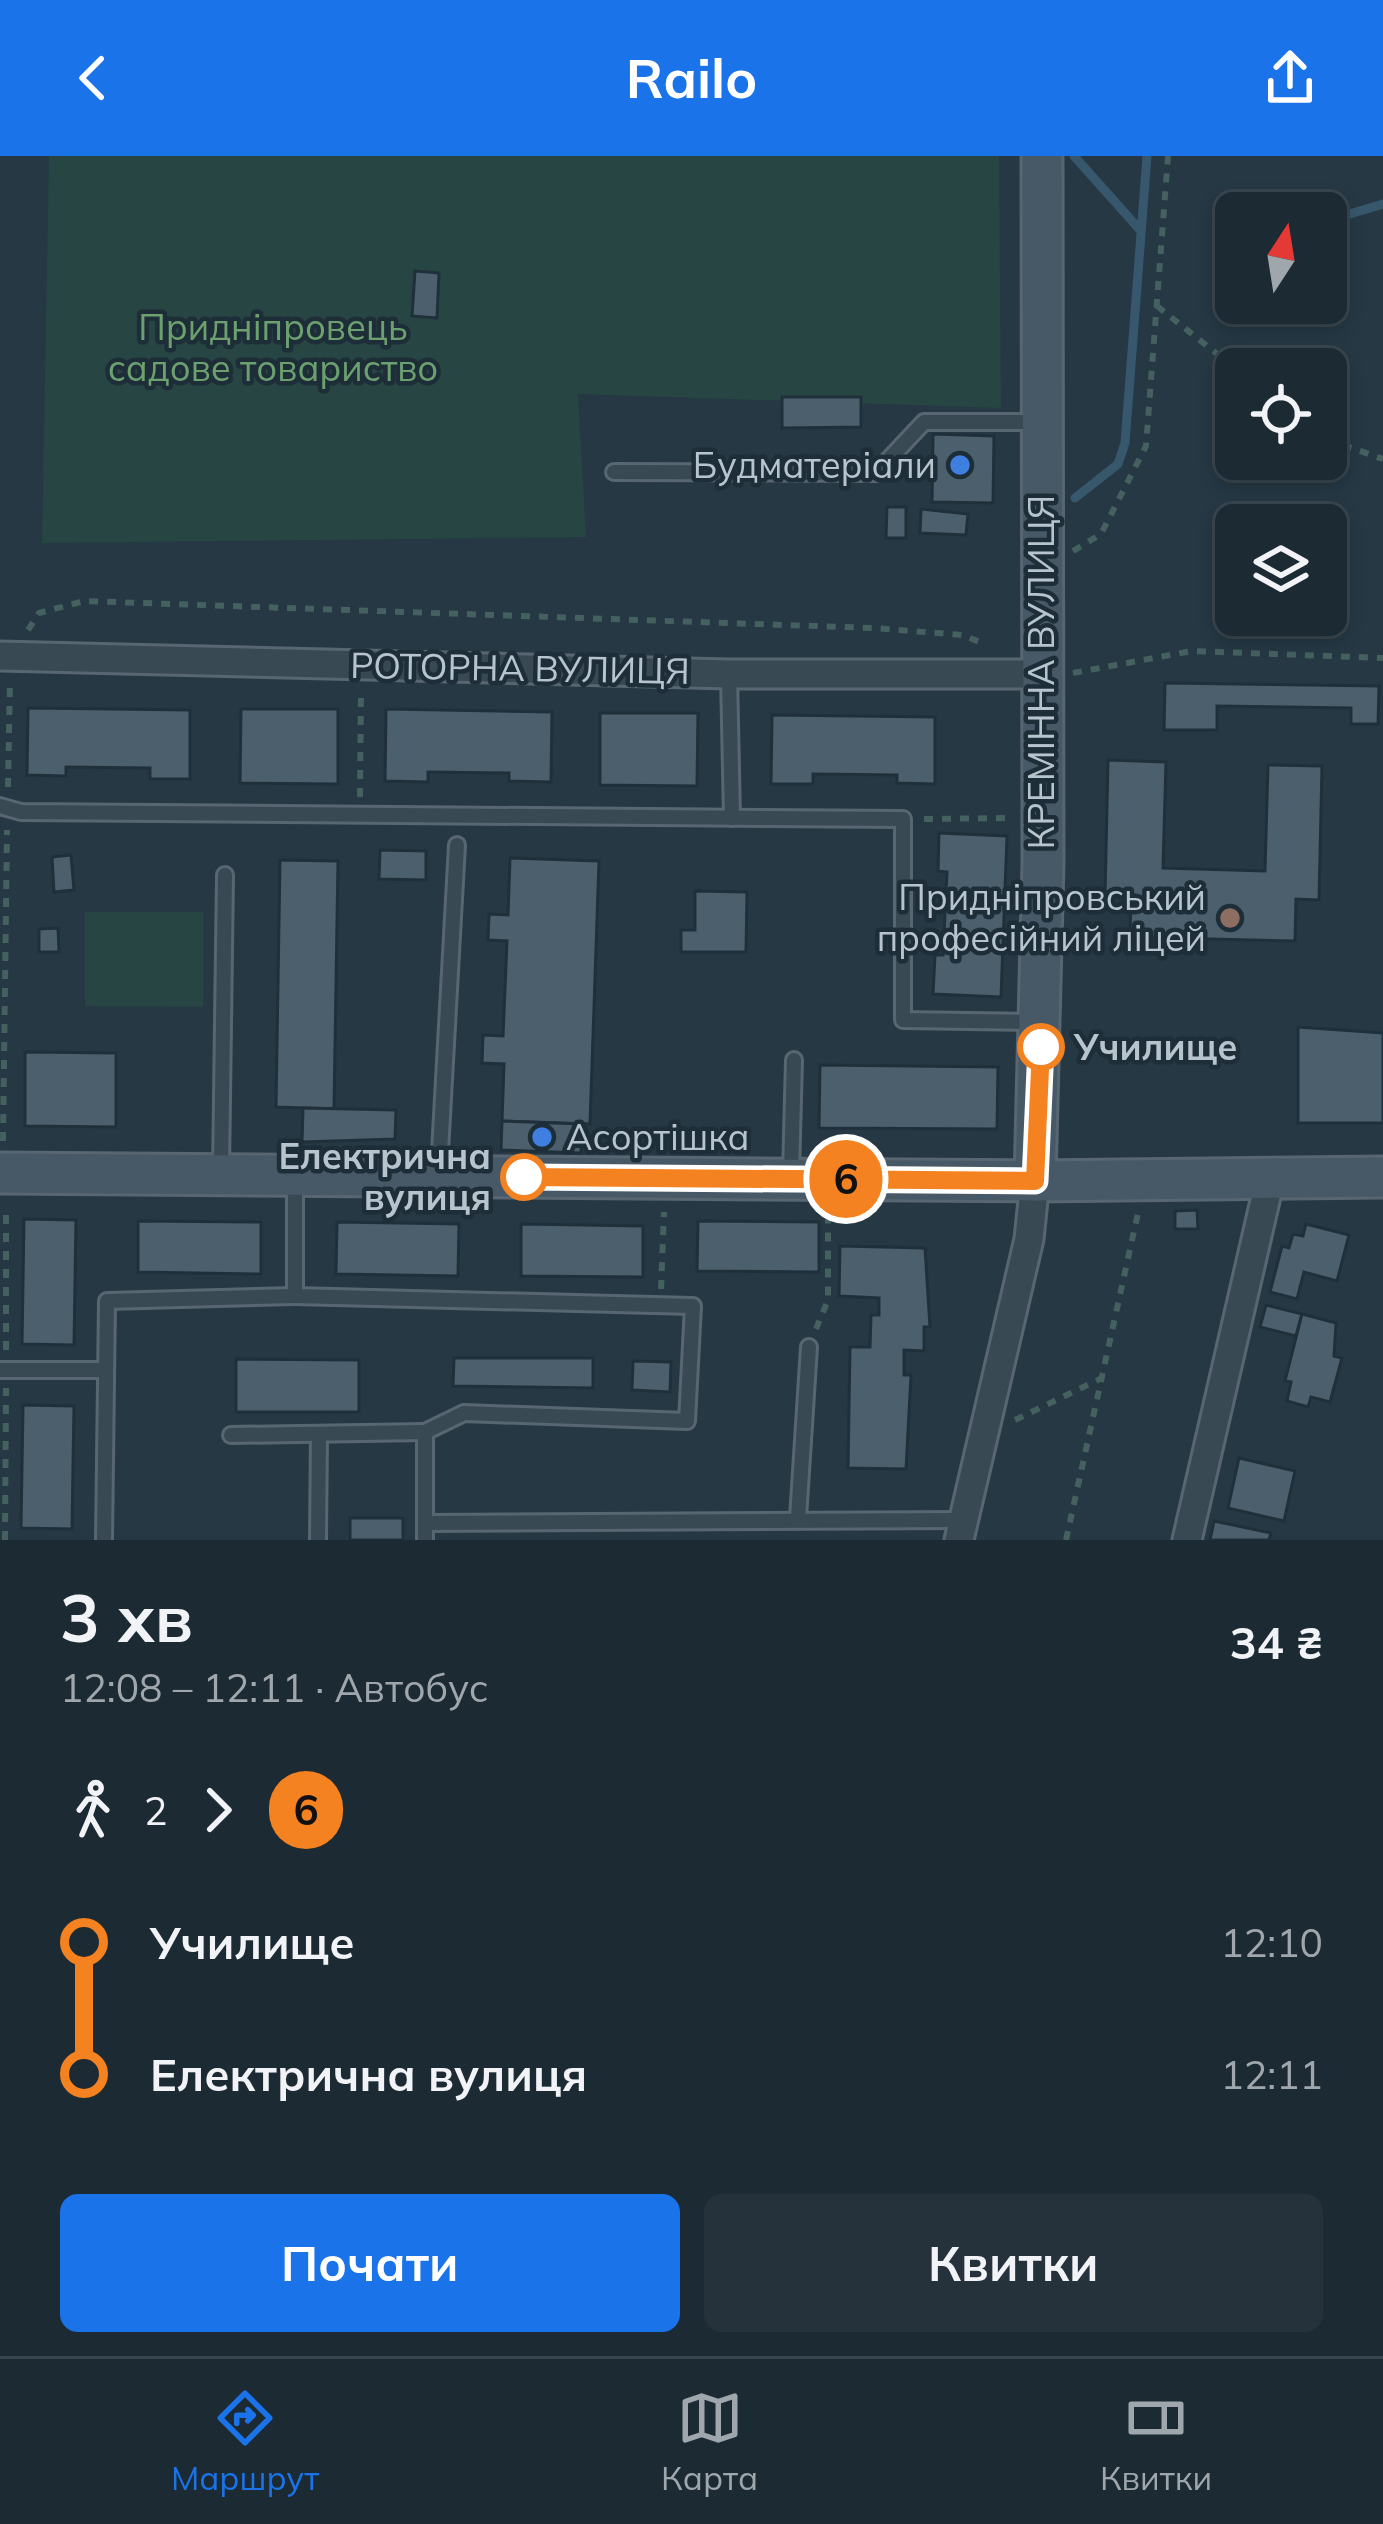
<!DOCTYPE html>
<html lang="uk">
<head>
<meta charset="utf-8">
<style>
  :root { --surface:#1c2a33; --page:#25323b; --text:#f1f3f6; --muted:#a0a7ac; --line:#3a464e; --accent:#1a73e8 }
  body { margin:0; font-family:Mulish,sans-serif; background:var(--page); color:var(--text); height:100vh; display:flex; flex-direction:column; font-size:45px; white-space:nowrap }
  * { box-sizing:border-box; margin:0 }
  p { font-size:39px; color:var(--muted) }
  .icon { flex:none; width:66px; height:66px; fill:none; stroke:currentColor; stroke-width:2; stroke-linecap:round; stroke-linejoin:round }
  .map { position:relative; height:1384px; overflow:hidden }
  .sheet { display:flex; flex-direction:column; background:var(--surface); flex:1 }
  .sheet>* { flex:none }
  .badge { padding:0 24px; border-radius:39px; font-size:42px; line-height:78px }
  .needle { width:78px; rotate:12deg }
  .buttons { position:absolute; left:1215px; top:36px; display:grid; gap:24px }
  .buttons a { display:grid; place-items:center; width:132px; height:132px; border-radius:18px; background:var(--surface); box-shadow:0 6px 18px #0003,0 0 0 3px var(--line); font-size:60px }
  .map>.badge { position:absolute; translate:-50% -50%; box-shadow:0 0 0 6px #fff }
  .legs { display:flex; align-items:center; gap:18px; height:132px; padding:0 60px; font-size:39px }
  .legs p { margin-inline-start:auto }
  .summary { display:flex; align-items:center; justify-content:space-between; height:204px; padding:0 60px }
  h1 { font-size:66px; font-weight:700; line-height:90px }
  .action { display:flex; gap:24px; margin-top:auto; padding:24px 60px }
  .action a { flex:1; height:138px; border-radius:18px; background:var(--accent); color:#fff; font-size:48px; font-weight:700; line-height:138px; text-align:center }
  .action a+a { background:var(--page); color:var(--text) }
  ul { padding:0 60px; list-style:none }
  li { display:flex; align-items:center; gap:42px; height:132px; font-size:45px }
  li i { display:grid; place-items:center; width:18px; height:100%; margin:0 15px; background:currentColor }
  li i::after { content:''; width:30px; height:30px; margin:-15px; border:9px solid; border-radius:50%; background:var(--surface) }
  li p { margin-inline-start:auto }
  li:first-child i { background:linear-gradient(#0000 50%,currentColor 0) }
  li:last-child i { background:linear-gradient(currentColor 50%,#0000 0) }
  header { display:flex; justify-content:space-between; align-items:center; height:156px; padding:0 60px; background:var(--accent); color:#fff; font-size:54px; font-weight:700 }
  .dock { display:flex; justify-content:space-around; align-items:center; height:168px; border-top:3px solid var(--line); background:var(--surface); font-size:33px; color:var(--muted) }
  .dock a { display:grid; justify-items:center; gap:6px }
  .dock .current { color:var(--accent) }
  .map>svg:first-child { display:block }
  .green { fill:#274543 }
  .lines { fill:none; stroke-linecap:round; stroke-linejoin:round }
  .stream { stroke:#37576c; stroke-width:9 }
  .building { fill:#4b606c; stroke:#20303b; stroke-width:3 }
  .lane-casing { stroke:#586671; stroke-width:20 }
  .street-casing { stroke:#586671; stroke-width:33 }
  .secondary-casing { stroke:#586671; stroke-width:45 }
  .path { stroke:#45615f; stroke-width:6; stroke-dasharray:9 9; stroke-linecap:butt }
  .lane { stroke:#394953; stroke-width:14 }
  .street { stroke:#394953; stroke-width:27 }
  .secondary { stroke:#475867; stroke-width:39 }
  .line-1-casing { stroke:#fff; stroke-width:27 }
  .line-1 { stroke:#f58220; stroke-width:18 }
  .shop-dot { fill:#3f7fe0; stroke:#1e2e39; stroke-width:4.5 }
  .education-dot { fill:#8d6e63; stroke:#1e2e39; stroke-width:4.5 }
  .stop-1-dot { fill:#fff; stroke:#f58220; stroke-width:6 }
  .labels { text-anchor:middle; stroke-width:9; stroke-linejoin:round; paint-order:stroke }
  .park-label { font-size:36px; fill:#6ca06f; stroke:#1e2e39 }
  .poi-label { font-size:36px; fill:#b7c3cd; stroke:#1e2e39; text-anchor:end }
  .street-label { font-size:36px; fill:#b7c3cd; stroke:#1e2e39 }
  .stop-label { font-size:36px; font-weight:bold; fill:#b7c3cd; stroke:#1e2e39; text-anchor:start }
</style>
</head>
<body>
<header><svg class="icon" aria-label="back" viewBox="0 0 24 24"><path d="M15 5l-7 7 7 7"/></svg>Railo<svg class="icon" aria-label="share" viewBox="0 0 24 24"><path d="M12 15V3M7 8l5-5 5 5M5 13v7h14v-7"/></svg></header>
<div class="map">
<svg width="1383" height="1384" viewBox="0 0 1383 1384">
  <rect width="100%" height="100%" fill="#253844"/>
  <!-- green -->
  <g class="green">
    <polygon points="49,0 999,0 1001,252 578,238 586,381 42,387"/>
    <polygon points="85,756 203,756 203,851 85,850"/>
  </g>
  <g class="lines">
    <!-- stream -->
    <g class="stream">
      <polyline points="1074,0 1141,75"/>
      <polyline points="1326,65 1383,48"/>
      <polyline points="1220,89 1236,88"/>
      <polyline points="1075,342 1118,308 1125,287 1147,0"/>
    </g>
  </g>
  <!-- building -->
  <g class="building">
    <polygon points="415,115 439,117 437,162 412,160"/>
    <polygon points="782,241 861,241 861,271 782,272"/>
    <polygon points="933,278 994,280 993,347 932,346"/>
    <polygon points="887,351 906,351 906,382 886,382"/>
    <polygon points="921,353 968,358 966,379 920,377"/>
    <polygon points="1165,527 1379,530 1378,568 1351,568 1351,552 1217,550 1217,574 1164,574"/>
    <polygon points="28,552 190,554 190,623 150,623 150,612 66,611 66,620 27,619"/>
    <polygon points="241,553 338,553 338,628 240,627"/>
    <polygon points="386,553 552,556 551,626 509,625 509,617 428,616 428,626 385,625"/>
    <polygon points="600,557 698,557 697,630 600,629"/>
    <polygon points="772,559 935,561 935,628 897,627 897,619 813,618 813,628 771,628"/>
    <polygon points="1108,604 1166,606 1163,712 1265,715 1268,609 1322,610 1319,744 1296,743 1295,785 1130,781 1131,741 1105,741"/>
    <polygon points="939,677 1007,680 1001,841 933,838 935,799 943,799 947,716 938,715"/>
    <polygon points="380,694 426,695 426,724 379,723"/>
    <polygon points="71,699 74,734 54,736 52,701"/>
    <polygon points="510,702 599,705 590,968 502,965 504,908 482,907 483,879 503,880 507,785 488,784 489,758 508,759"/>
    <polygon points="280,704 338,705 334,953 276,951"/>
    <polygon points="695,735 747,736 746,796 681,796 681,774 695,774"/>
    <polygon points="58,772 59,796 39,796 39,773"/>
    <polygon points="1298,871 1383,877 1383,967 1298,967"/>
    <polygon points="25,896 116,897 116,971 25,970"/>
    <polygon points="820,909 998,911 997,973 819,972"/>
    <polygon points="303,952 396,954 395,983 302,986"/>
    <polygon points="502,965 582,968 581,997 501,994"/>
    <polygon points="1197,1054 1198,1073 1175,1073 1175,1055"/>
    <polygon points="24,1063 76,1064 74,1189 22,1188"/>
    <polygon points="138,1065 261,1066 261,1118 138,1116"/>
    <polygon points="698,1065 819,1066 819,1116 697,1115"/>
    <polygon points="337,1066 459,1068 458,1120 336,1118"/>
    <polygon points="521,1068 643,1070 643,1121 521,1120"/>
    <polygon points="1306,1068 1349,1079 1337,1125 1304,1116 1297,1143 1270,1136 1282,1090 1289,1092 1293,1078 1303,1080"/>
    <polygon points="840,1090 925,1092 930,1171 924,1171 924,1195 904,1194 904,1219 911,1219 906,1313 848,1312 850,1191 870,1191 871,1159 879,1159 879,1142 839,1140"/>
    <polygon points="1266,1149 1302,1158 1296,1180 1260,1171"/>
    <polygon points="1302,1158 1336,1167 1334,1200 1342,1202 1330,1246 1311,1241 1308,1251 1287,1245 1291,1226 1285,1225"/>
    <polygon points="454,1202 593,1202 593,1232 453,1230"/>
    <polygon points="236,1203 359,1204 359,1256 236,1256"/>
    <polygon points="633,1205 671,1206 670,1236 632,1234"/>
    <polygon points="23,1249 74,1250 72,1373 21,1372"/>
    <polygon points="1239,1302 1295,1315 1284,1365 1228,1352"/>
    <rect x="350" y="1362" width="53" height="22"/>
    <polygon points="1214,1365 1271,1377 1269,1384 1210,1384"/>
  </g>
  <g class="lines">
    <defs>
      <g id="lane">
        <polyline points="614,316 876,317 924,266 1039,266"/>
        <polyline points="729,518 732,662"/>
        <polyline points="0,650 21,656 903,663 903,864 1035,866"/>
        <polyline points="439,1014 457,689"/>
        <polyline points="221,1016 225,719"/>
        <polyline points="791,1017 794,904"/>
        <polyline points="295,1023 295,1140 693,1150 687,1265 464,1257 425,1276 425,1384"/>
        <polyline points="0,1214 106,1214"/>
        <polyline points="231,1279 425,1276"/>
        <polyline points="798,1362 809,1191"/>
        <polyline points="425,1367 963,1364"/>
        <polyline points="104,1384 107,1145 295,1140"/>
        <polyline points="318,1384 319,1278"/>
      </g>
      <g id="street">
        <polyline points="0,500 729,518 1040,518"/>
        <polyline points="959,1384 1029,1083 1035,1025"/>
        <polyline points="1187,1384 1270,1023"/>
      </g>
      <g id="secondary">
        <polyline points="0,1017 1035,1025 1383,1021"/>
        <polyline points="1035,1025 1043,707 1042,0"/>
      </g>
    </defs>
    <!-- lane casing -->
    <use href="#lane" class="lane-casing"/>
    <!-- street casing -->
    <use href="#street" class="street-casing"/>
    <!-- secondary casing -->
    <use href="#secondary" class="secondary-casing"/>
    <!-- path -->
    <g class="path">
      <polyline points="1157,150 1236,213"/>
      <polyline points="1326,283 1383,303"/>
      <polyline points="1073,395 1101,378 1146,290 1168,0"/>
      <polyline points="28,474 39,457 84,445 873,472 962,479 985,488"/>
      <polyline points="1073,517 1192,495 1383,502"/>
      <polyline points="8,631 10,524"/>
      <polyline points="360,641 361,534"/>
      <polyline points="924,663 1012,662"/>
      <polyline points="3,985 7,674"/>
      <polyline points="661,1133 664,1056"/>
      <polyline points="816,1173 828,1144 828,1056"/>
      <polyline points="6,1194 6,1052"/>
      <polyline points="1015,1264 1102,1222"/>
      <polyline points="5,1384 6,1232"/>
      <polyline points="1066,1384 1138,1057"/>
    </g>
    <!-- lane -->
    <use href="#lane" class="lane"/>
    <!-- street -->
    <use href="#street" class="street"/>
    <!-- secondary -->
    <use href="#secondary" class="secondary"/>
  </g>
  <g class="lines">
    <defs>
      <polyline id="line-1" points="524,1021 1035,1025 1041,891"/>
    </defs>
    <!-- line-1 casing -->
    <use href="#line-1" class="line-1-casing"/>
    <!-- line-1 -->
    <use href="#line-1" class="line-1"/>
  </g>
  <!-- markers -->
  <g class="shop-dot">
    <circle cx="960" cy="309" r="12"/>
    <circle cx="542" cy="981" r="12"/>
  </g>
  <circle class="education-dot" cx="1230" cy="762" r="12"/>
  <g class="stop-1-dot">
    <circle cx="1041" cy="891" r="21"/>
    <circle cx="524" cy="1021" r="21"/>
  </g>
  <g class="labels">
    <!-- park labels -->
    <g class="park-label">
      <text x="273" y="184">Придніпровець<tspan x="273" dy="41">садове товариство</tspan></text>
    </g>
    <!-- poi labels -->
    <g class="poi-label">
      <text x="936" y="322">Будматеріали</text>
      <text x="1206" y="754">Придніпровський<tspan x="1206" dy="41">професійний ліцей</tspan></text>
      <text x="566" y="994" text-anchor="start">Асортішка</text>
    </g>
    <!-- street labels -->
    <g class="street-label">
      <text transform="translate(520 512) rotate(1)" y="13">РОТОРНА ВУЛИЦЯ</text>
      <text transform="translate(1041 516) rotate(-90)" y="13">КРЕМІННА ВУЛИЦЯ</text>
    </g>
    <!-- stop labels -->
    <g class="stop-label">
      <text x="1074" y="904">Училище</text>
      <text x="491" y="1013" text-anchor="end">Електрична<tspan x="491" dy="41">вулиця</tspan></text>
    </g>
  </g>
</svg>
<div class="buttons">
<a><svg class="needle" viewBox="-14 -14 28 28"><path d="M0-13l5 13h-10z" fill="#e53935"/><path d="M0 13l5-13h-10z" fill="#a0a7ac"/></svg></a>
<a><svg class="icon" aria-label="locate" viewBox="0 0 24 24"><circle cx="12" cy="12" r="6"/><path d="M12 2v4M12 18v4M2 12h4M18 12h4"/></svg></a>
<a><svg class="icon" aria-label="layers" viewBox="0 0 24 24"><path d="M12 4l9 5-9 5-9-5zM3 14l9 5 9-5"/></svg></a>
</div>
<b class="badge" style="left:846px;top:1023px;background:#f58220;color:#111">6</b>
</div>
<section class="sheet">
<div class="summary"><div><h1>3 хв</h1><p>12:08 – 12:11 · Автобус</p></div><b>34 ₴</b></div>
<div class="legs"><svg class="icon" aria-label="walk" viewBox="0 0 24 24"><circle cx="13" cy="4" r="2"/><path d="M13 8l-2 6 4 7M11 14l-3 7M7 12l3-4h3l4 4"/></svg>2<svg class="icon" aria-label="forward" viewBox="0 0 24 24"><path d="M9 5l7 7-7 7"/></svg><b class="badge" style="background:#f58220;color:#111">6</b></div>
<ul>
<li><i style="color:#f58220"></i><b>Училище</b><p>12:10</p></li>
<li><i style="color:#f58220"></i><b>Електрична вулиця</b><p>12:11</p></li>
</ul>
<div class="action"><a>Почати</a><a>Квитки</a></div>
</section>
<nav class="dock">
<a class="current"><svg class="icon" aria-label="directions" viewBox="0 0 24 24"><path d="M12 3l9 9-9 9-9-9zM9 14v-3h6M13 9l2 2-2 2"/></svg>Маршрут</a>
<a><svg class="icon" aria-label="map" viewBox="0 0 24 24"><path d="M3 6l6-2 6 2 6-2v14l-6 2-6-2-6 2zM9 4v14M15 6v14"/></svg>Карта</a>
<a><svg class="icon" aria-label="tickets" viewBox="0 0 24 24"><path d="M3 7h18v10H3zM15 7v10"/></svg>Квитки</a>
</nav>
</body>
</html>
